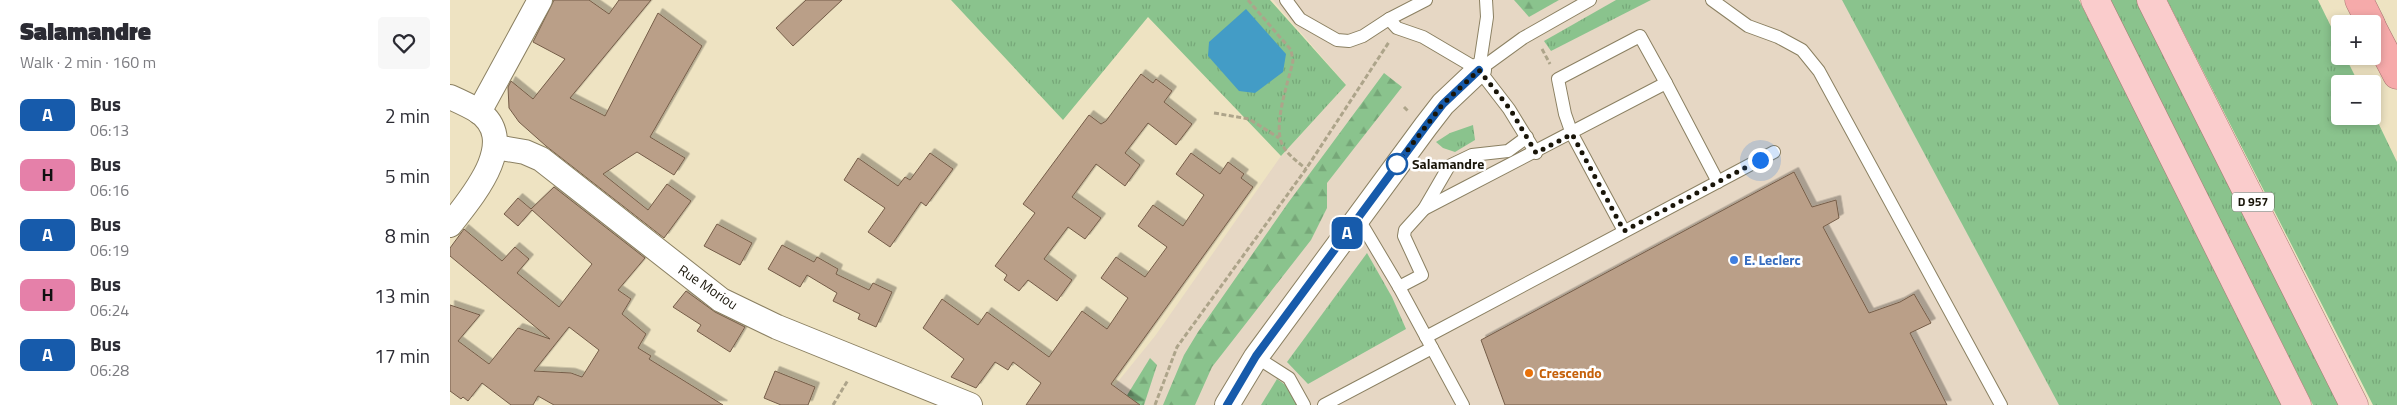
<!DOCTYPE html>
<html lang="en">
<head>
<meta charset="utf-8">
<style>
  :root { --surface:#fff; --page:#f7f7f7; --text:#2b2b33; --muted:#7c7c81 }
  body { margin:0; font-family:"Titillium Web",sans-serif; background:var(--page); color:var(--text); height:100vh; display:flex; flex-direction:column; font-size:19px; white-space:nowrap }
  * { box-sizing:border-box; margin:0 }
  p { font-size:16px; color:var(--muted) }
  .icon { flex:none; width:28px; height:28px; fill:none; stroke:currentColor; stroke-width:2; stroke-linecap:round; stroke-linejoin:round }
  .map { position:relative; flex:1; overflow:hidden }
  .sheet { display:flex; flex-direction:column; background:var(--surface); width:450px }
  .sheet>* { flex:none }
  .badge { padding:0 10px; border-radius:8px; font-size:18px; line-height:32px }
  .controls { position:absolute; left:1881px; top:15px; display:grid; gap:10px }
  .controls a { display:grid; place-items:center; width:50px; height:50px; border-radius:5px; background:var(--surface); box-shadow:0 2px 8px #0003; font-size:25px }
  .you { position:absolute; width:25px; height:25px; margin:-12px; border:4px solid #fff; border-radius:50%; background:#1a73e8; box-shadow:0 0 0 8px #1a73e833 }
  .map>.badge { position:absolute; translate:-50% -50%; box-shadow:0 0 0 2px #fff }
  .round { display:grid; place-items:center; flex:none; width:52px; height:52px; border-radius:5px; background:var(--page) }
  .head { display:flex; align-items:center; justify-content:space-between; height:85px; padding:0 20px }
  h1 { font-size:24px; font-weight:800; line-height:38px }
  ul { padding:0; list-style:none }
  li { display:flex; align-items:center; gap:15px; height:60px; padding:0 20px }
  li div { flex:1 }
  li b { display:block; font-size:19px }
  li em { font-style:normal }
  li .badge { min-width:55px; font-weight:700; text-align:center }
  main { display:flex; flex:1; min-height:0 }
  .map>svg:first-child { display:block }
  .commercial { fill:#e6d7c4 }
  .grass { fill:url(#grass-tufts) }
  .forest { fill:url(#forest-firs) }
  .water { fill:#439cc6 }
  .building { fill:#ba9f88; stroke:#755d48; fill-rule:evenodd; filter:url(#shadow) }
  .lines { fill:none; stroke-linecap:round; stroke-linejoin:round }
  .lane-casing { stroke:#8b8062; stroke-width:14 }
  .street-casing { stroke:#8b8062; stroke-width:26 }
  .primary-casing { stroke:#a97672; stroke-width:29 }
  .highway-casing { stroke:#a97672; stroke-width:29 }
  .path { stroke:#ada48a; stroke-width:3; stroke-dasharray:5 2.5; stroke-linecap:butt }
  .lane { stroke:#fff; stroke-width:12 }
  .street { stroke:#fff; stroke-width:24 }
  .primary { stroke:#facccc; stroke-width:28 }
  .highway { stroke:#f6aaaa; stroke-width:28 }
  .line-casing { stroke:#fff; stroke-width:11 }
  .line { stroke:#175bab; stroke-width:8 }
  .walk { stroke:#191509; stroke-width:5; stroke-dasharray:0 9 }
  .stop-dot { fill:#fff; stroke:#175bab; stroke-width:2.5 }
  .shop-dot { fill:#3f7fe0; stroke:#fff; stroke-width:2 }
  .food-dot { fill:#e8710a; stroke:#fff; stroke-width:2 }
  .labels { text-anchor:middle; stroke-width:5; stroke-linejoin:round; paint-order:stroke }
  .shield { fill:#fff; stroke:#5e5b53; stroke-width:1 }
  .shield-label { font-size:12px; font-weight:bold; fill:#191509 }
  .stop-label { font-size:14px; font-weight:bold; fill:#191509; stroke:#fff; text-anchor:start }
  .shop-label { font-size:14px; font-weight:bold; fill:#366cbe; stroke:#fff; text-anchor:start }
  .street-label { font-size:14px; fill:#191509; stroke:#fff }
  .food-label { font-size:14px; font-weight:bold; fill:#c56008; stroke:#fff; text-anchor:start }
</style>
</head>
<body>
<main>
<section class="sheet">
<div class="head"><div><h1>Salamandre</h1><p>Walk · 2 min · 160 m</p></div><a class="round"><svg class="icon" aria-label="heart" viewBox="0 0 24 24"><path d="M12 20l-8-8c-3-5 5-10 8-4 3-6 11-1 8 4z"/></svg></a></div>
<ul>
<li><span class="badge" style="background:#175bab;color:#fff">A</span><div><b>Bus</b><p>06:13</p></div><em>2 min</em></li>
<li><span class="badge" style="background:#e580a9;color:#111">H</span><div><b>Bus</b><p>06:16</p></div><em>5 min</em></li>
<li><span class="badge" style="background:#175bab;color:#fff">A</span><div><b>Bus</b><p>06:19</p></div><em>8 min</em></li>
<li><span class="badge" style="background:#e580a9;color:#111">H</span><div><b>Bus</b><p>06:24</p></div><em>13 min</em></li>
<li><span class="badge" style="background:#175bab;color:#fff">A</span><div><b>Bus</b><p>06:28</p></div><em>17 min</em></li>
</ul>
</section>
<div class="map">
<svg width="1947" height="405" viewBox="0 0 1947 405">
  <defs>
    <pattern id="grass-tufts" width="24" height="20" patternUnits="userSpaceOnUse" patternTransform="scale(1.25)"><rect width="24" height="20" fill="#8ac38d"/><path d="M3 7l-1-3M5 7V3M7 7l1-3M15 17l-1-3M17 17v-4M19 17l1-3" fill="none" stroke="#76a778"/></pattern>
    <pattern id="forest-firs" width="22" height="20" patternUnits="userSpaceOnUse" patternTransform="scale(1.25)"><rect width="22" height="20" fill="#8ac38d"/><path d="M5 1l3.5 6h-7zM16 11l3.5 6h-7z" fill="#76a778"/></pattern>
    <filter id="shadow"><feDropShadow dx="4.5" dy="-4.5" stdDeviation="0" flood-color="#0004"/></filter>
  </defs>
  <rect width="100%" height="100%" fill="#eee3c2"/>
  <!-- commercial -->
  <polygon class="commercial" points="823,0 1548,0 1769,405 649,405 705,336 831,156 896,85"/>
  <!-- grass -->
  <g class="grass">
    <polygon points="501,0 820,0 896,85 831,156 698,17 613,120"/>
    <polygon points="1166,0 1201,0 1101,51 1094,41"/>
    <polygon points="1392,0 1629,0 1833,405 1609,405"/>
    <polygon points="1659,0 1687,0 1891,405 1863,405"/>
    <polygon points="1717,0 1868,0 1890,45 1890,56 1895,56 1909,84 1890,84 1890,116 1922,116 1923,112 1947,162 1947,405 1923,405"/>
    <polygon points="1023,125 1025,140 1005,152 993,148 986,142 1000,133"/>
    <polygon points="917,253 942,297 956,329 858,384 837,362"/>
    <polygon points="827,379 837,386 847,405 811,405"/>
  </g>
  <!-- forest -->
  <g class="forest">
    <polygon points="1064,0 1109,0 1079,17"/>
    <polygon points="934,73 952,87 877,183 877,208 861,240 762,367 745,405 713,405 734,355 748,332 838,203"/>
    <polygon points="700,358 707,365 694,405 671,405"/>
  </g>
  <!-- water -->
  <polygon class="water" points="796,9 836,54 833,72 805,93 789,91 758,56 759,42"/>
  <!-- building -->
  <g class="building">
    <polygon points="104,0 139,0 159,14 169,0 201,0 120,98 155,116 208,13 252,46 200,137 235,158 224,175 187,152 153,174 198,210 217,184 241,201 214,238 96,146 69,122 59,108 58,87 61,81 83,99 115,59 83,42"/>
    <polygon points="356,0 392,0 343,46 326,28"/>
    <polygon points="691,74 703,83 706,79 722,91 714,102 742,124 726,145 698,123 675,153 690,165 675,186 646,164 622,197 651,218 635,239 618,227 594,259 622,280 607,301 578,280 569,291 554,280 557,275 545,266 585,213 573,204 639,115 651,124 656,121"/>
    <polygon points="480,153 503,169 476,206 471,202 440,247 418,232 435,208 394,180 408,158 448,186 455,177 460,180"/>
    <polygon points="741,153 770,174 778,162 794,174 791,178 803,187 661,384 690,405 576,405 591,383 563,362 558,370 545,362 526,388 501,377 514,359 473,328 492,299 528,325 537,312 599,357 632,311 657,329 678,298 651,278 666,257 695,277 717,247 688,226 703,205 733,226 754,195 726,174"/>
    <polygon points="1344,172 1362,207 1386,200 1389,218 1373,227 1419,313 1450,302 1464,294 1481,323 1460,333 1497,405 1055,405 1031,340"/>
    <path d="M 104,187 L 195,258 L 168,290 L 181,299 L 172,314 L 196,334 L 188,348 L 201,356 L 199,359 L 273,405 L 104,405 L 88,396 L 83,405 L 61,405 L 32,383 L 18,401 L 13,397 L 11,399 L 0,391 L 0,305 L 30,315 L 8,341 L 39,364 L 68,328 L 100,339 L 0,256 L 0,248 L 14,229 L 52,261 L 65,247 L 79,259 L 67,273 L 109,307 L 142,264 L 82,210 L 68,226 L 54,214 L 68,198 L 81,209 ZM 119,327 L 149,350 L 132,377 L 121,373 L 84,371 Z"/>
    <polygon points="267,224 302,243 290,265 254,246"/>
    <polygon points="332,245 364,262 367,257 388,269 386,274 419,290 423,283 442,292 426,327 408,319 410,314 383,301 387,293 357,275 350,287 318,269"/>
    <polygon points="236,291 265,312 295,327 280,352 247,331 251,325 223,307"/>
    <polygon points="325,371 365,387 358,405 331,405 314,398"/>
  </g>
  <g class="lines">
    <defs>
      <g id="lane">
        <polyline points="836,0 850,19 887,40 899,41 913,36 939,19 947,28 973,37 1029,70 1059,109 1086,153"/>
        <polyline points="1262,0 1298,26 1328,37 1352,50 1369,71 1551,405"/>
        <polyline points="939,19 976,0"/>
        <polyline points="1029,70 1073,38 1140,0"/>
        <polyline points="1029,70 1037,17 1036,0"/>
        <polyline points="974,209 999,166 1022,155 1058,151 1077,137"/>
        <polyline points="908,218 949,287 1013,405"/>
        <polyline points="1174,231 1122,134 1115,114 1108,79 1190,36 1216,83"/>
        <polyline points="949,287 972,275 954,236 955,230 974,209 1216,83 1268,182"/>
        <polyline points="976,337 1324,152"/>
        <polyline points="806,357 839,378 854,405"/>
        <polyline points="874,405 982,348"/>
      </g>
      <g id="street">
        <path d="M 0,97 C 9,101 20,106 28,111 C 71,141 21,198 0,225"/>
        <polyline points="29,112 90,0"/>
        <polyline points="45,147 75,152 91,159 271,300 327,327 520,405"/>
        <polyline points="777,405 806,357 976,126 993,104 1029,70"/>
      </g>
      <g id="primary">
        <polyline points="1645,0 1847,405"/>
        <polyline points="1701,0 1904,405"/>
      </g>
      <g id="highway">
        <polyline points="1909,0 1921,24"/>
        <polyline points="1922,27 1947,75"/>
      </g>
    </defs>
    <!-- lane casing -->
    <use href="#lane" class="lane-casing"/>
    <!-- street casing -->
    <use href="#street" class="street-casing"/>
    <!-- primary casing -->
    <use href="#primary" class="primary-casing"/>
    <!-- highway casing -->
    <use href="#highway" class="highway-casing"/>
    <!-- path -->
    <g class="path">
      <path d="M 798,0 L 841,50 L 843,61 C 838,83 822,127 833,146 C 838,155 848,162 856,169"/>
      <polyline points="1092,49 1100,64"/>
      <polyline points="954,107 959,112"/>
      <polyline points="764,113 799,119 829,138"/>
      <polyline points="383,405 398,380"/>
      <polyline points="705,405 727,347 856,169 939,42"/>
    </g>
    <!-- lane -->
    <use href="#lane" class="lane"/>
    <!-- street -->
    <use href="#street" class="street"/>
    <!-- primary -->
    <use href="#primary" class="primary"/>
    <!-- highway -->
    <use href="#highway" class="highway"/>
  </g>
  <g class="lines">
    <defs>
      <polyline id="line" points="777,405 806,356 976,126 993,104 1029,70"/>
    </defs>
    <!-- line casing -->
    <use href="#line" class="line-casing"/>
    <!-- line -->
    <use href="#line" class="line"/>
    <!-- walk -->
    <polyline class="walk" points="947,164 993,104 1029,70 1060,109 1086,153 1122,134 1174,231 1310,160"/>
  </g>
  <!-- markers -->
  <circle class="stop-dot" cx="947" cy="164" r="10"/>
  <circle class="shop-dot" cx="1284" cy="260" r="5"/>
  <circle class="food-dot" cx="1079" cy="373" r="5"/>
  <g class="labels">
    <!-- shield labels -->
    <rect class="shield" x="1782" y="192.5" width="42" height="19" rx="4"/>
    <g class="shield-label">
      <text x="1803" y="206">D 957</text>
    </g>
    <!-- stop labels -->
    <g class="stop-label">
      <text x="962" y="169">Salamandre</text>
    </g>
    <!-- shop labels -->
    <g class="shop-label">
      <text x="1294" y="265">E. Leclerc</text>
    </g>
    <!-- street labels -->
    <g class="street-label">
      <text transform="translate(258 287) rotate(34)" y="5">Rue Moriou</text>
    </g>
    <!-- food labels -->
    <g class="food-label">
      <text x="1089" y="378">Crescendo</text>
    </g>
  </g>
</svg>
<div class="controls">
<a>+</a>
<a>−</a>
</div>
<div class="you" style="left:1310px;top:160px"></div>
<b class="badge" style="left:897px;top:233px;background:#175bab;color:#fff">A</b>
</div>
</main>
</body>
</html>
